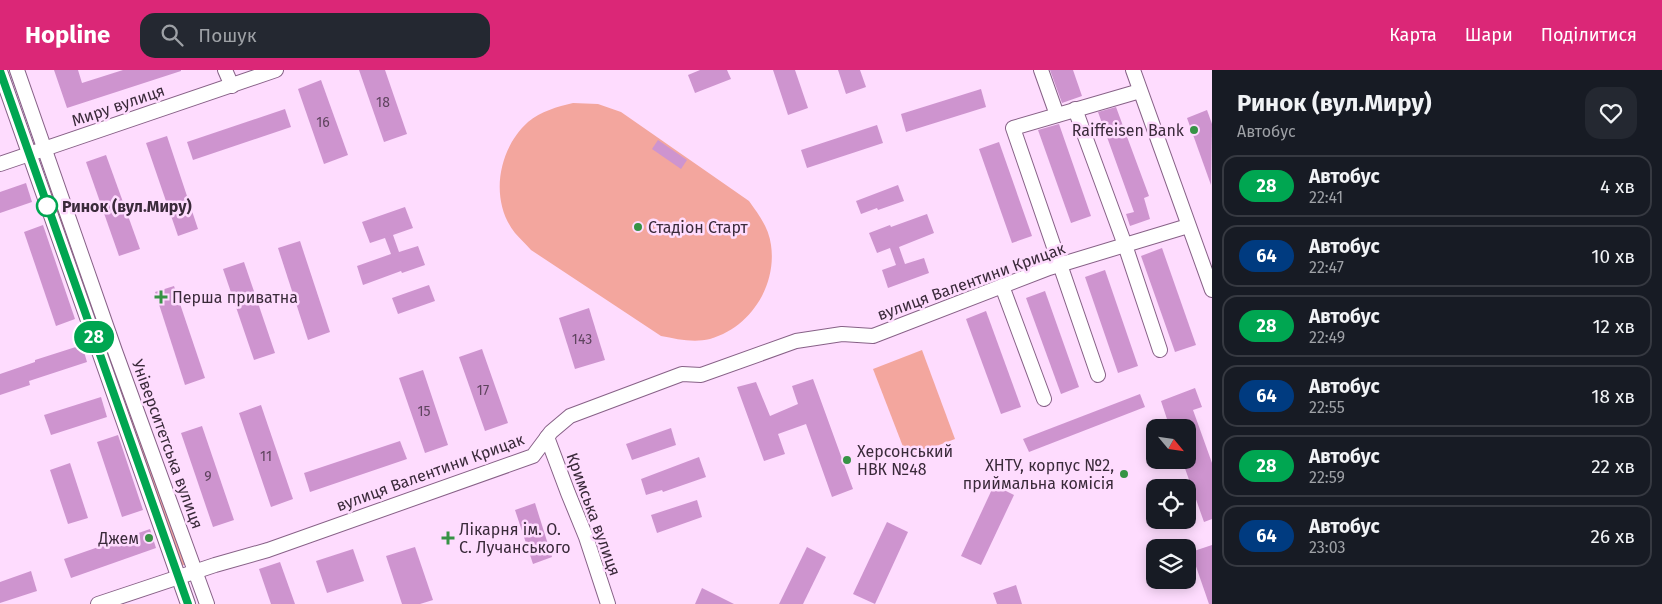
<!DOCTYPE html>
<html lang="uk">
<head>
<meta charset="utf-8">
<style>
  :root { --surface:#171b24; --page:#242831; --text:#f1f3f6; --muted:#9ea1a6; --line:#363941; --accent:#db2777 }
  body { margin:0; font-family:"Fira Sans",sans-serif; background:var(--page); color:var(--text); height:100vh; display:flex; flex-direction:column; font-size:19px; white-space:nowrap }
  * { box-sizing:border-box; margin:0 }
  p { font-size:16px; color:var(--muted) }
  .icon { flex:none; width:28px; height:28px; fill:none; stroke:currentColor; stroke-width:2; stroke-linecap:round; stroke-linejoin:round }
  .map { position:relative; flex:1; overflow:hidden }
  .drawer { display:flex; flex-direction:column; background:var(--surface); width:450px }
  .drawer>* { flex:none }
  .badge { padding:0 10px; border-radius:16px; font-size:18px; line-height:32px }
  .needle { width:32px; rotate:119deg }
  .fabs { position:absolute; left:1146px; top:349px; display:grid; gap:10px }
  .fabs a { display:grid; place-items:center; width:50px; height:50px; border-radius:10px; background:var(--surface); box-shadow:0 2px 12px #0003; font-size:25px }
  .map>.badge { position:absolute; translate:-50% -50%; box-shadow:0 0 0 2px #fff }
  .round { display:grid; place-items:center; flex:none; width:52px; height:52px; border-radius:15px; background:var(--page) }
  .headline { display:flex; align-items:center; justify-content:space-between; height:85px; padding:0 25px }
  h1 { font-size:24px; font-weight:700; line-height:38px }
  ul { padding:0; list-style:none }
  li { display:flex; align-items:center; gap:15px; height:62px; margin:0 10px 8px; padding:0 15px; border:2px solid var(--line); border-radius:15px }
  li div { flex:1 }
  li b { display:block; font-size:19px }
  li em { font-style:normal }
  li .badge { min-width:55px; font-weight:700; text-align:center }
  header { display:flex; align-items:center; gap:30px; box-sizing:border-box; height:70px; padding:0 25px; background:var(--accent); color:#fff }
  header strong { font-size:24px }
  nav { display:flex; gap:28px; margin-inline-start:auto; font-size:18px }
  .search { width:350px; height:45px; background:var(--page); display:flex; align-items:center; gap:12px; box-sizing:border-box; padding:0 18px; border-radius:15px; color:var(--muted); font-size:19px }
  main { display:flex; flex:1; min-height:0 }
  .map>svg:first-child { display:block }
  .green { fill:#f3a69e }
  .building { fill:#ce94cf }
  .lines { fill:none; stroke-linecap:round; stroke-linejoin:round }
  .minor-casing { stroke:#876187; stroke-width:16 }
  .minor { stroke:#fff; stroke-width:14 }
  .line-casing { stroke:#fff; stroke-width:11 }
  .line { stroke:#00a651; stroke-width:8 }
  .poi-dot { fill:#369345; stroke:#fedcfe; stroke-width:2 }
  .stop-dot { fill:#fff; stroke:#00a651; stroke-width:2.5 }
  .labels { text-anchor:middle; stroke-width:5; stroke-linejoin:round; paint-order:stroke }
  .number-label { font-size:14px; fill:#5f445f }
  .street-label { font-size:16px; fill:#3a2a3a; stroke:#fedcfe }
  .poi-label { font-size:16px; fill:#3a2a3a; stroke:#fedcfe; text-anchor:start }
  .stop-label { font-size:16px; font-weight:bold; fill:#3a2a3a; stroke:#fedcfe; text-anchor:start }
</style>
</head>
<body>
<header>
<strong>Hopline</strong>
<div class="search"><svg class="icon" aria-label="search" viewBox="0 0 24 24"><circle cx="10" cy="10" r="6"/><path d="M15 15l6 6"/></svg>Пошук</div>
<nav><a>Карта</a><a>Шари</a><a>Поділитися</a></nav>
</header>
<main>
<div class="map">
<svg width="1212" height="534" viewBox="0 0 1212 534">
  <rect width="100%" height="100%" fill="#fedcfe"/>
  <!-- green -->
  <g class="green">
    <path d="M 573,33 L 598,34 L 621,42 L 749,131 C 759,145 769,158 771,175 C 777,216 750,258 710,269 C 693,273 677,269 661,266 L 531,180 C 526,174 520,169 515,163 C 489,130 498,79 528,52 C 541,41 557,37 573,33 Z"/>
    <polygon points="50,111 187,494 181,496 44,112"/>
    <polygon points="922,280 955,369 907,387 873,299"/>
  </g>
  <!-- building -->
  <g class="building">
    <polygon points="54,0 78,0 82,13 123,0 181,0 181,1 67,38"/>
    <polygon points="359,0 385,0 407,64 384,72"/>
    <polygon points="700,0 727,0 731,9 695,23 688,5"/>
    <polygon points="773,0 795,0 808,38 788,45"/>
    <polygon points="838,0 860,0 866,17 846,24"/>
    <polygon points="1050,0 1073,0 1082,26 1062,33"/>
    <polygon points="321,10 348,85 324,94 298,19"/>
    <polygon points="981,19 986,37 906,62 901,44"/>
    <polygon points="1116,37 1149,126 1144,128 1150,149 1130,156 1126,144 1134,142 1098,42"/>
    <polygon points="285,39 291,57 193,90 187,72"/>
    <polygon points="1207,40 1212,54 1211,115 1187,48"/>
    <polygon points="1059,54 1091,146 1071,153 1038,60"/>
    <polygon points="877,55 883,73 807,98 801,80"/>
    <polygon points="167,66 198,159 178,166 146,73"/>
    <polygon points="658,70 687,90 681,99 652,79"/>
    <polygon points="999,72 1032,166 1012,173 979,79"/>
    <polygon points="106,85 140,179 119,186 86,92"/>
    <polygon points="26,113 32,132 0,143 0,122"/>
    <polygon points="898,115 904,131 878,140 877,138 861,144 856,131"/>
    <polygon points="405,137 413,158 393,165 399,182 418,176 425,195 402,203 401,201 363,215 357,196 391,184 385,168 370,173 362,152"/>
    <polygon points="927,144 934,163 899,177 905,194 924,188 929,203 888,218 882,200 896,195 890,178 877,183 869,163 890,155 891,157"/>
    <polygon points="43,155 75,249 56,256 24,162"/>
    <polygon points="300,171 330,262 308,270 278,178"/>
    <polygon points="1162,178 1196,275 1175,282 1141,186"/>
    <polygon points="244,192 275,283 254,290 223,199"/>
    <polygon points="1105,200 1138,296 1118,303 1085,207"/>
    <polygon points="429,215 435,231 398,244 392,228"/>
    <polygon points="174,216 205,308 185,315 155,222"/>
    <polygon points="1045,221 1079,317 1061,324 1026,228"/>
    <polygon points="589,238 605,290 575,299 559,248"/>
    <polygon points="986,241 1021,337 1001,344 966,249"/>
    <polygon points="82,275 87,292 29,311 30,315 0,325 0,304 35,292 35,290"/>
    <polygon points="482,279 508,353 485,361 459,287"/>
    <polygon points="423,300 448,375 425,383 399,308"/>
    <polygon points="813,309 853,419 832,427 806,354 778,364 785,384 764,391 737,317 756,312 770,346 798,334 792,316"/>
    <polygon points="1195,318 1202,337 1193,340 1212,393 1212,449 1204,452 1182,390 1188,390 1188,358 1170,358 1161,331"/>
    <polygon points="1140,324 1145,337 1029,382 1023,369"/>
    <polygon points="101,327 107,347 51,365 44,345"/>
    <polygon points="261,335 293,429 271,437 239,343"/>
    <polygon points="202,356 234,450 213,457 181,363"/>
    <polygon points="671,358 676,375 632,390 626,374"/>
    <polygon points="118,365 143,440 122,447 97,372"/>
    <polygon points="400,371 407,389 310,422 304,403"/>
    <polygon points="699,387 706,407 663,422 662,420 646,425 641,409"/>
    <polygon points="70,393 88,448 68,454 50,400"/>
    <polygon points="994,415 1014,425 981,495 961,486"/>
    <polygon points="697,430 702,447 657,463 651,445"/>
    <polygon points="535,433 552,487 533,494 515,440"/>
    <polygon points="887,452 908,462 875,534 853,524"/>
    <polygon points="150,459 156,478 71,508 64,489"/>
    <polygon points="1212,475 1212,534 1209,534 1191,482"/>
    <polygon points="415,477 433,530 420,534 402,534 386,486"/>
    <polygon points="807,477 826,487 803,534 779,534"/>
    <polygon points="353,479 364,511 327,523 316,491"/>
    <polygon points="280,492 295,534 271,534 259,499"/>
    <polygon points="31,501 37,521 0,533 0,512"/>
    <polygon points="1016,515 1022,534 997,534 993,523"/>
    <polygon points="702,518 734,534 695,534"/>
  </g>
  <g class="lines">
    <defs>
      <g id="minor">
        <polyline points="17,0 115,281 207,534"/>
        <polyline points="225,0 232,16"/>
        <polyline points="1041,0 1057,45"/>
        <polyline points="1133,0 1212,220"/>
        <polyline points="0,1 188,534"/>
        <polyline points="1075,39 1125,175 1160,280"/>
        <polyline points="0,94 276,0"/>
        <polyline points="1002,216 1044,329"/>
        <polyline points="1098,305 1013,58 1140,21"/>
        <polyline points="547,367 568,423 586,467 608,534"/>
        <polyline points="98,534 215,495 268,480 533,386 551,362 570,346 682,304 701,305 796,271 842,264 873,266 1049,198 1188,156"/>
      </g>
    </defs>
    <!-- minor casing -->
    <use href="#minor" class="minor-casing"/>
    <!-- minor -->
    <use href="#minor" class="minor"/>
  </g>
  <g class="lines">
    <defs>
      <polyline id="line" points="0,1 188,534"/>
    </defs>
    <!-- line casing -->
    <use href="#line" class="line-casing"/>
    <!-- line -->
    <use href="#line" class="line"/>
  </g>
  <!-- markers -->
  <g class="poi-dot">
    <circle cx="1194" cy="60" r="5"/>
    <circle cx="638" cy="157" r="5"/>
    <path d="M158.5 219.5h5v5h5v5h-5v5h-5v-5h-5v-5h5z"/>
    <circle cx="847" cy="390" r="5"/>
    <circle cx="1124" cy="404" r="5"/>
    <circle cx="149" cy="468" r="5"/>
    <path d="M445.5 460.5h5v5h5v5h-5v5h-5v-5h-5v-5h5z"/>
  </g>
  <circle class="stop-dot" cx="47" cy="136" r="10"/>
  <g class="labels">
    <!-- number labels -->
    <g class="number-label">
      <text x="383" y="37">18</text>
      <text x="323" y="57">16</text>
      <text x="582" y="274">143</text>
      <text x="483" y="325">17</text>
      <text x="424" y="346">15</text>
      <text x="266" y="391">11</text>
      <text x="208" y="411">9</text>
    </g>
    <!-- street labels -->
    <g class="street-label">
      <text transform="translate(118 35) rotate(-19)" y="6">Миру вулиця</text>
      <text transform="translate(971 211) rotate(-20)" y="6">вулиця Валентини Крицак</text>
      <text transform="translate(168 374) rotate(70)" y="6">Університетська вулиця</text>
      <text transform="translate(430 402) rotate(-20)" y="6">вулиця Валентини Крицак</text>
      <text transform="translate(594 444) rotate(70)" y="6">Кримська вулиця</text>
    </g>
    <!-- poi labels -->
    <g class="poi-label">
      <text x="1184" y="66" text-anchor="end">Raiffeisen Bank</text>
      <text x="648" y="163">Стадіон Старт</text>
      <text x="172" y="233">Перша приватна</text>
      <text x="857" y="387">Херсонський<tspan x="857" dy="18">НВК №48</tspan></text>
      <text x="1114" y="401" text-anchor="end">ХНТУ, корпус №2,<tspan x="1114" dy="18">приймальна комісія</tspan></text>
      <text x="459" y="465">Лікарня ім. О.<tspan x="459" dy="18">С. Лучанського</tspan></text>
      <text x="139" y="474" text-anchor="end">Джем</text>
    </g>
    <!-- stop labels -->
    <g class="stop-label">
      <text x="62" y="142">Ринок (вул.Миру)</text>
    </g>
  </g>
</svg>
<div class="fabs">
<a><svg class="needle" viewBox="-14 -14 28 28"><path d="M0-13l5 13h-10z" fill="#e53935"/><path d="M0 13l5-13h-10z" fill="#9ea1a6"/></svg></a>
<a><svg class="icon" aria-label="locate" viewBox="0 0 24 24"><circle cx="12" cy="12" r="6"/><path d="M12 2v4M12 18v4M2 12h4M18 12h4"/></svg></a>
<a><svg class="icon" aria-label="layers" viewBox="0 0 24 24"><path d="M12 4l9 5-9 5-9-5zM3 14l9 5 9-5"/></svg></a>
</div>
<b class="badge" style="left:94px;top:267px;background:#00a651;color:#fff">28</b>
</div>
<section class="drawer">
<div class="headline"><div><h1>Ринок (вул.Миру)</h1><p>Автобус</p></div><a class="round"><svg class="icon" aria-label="heart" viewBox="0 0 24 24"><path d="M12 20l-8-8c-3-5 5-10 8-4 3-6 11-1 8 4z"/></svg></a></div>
<ul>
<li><span class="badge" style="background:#00a651;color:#fff">28</span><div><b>Автобус</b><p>22:41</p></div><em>4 хв</em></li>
<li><span class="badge" style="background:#003b80;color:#fff">64</span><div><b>Автобус</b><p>22:47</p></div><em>10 хв</em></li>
<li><span class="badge" style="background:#00a651;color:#fff">28</span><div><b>Автобус</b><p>22:49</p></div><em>12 хв</em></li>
<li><span class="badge" style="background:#003b80;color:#fff">64</span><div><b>Автобус</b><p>22:55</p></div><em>18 хв</em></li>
<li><span class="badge" style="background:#00a651;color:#fff">28</span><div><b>Автобус</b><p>22:59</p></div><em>22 хв</em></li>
<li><span class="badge" style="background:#003b80;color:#fff">64</span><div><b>Автобус</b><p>23:03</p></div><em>26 хв</em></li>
</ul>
</section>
</main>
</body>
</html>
